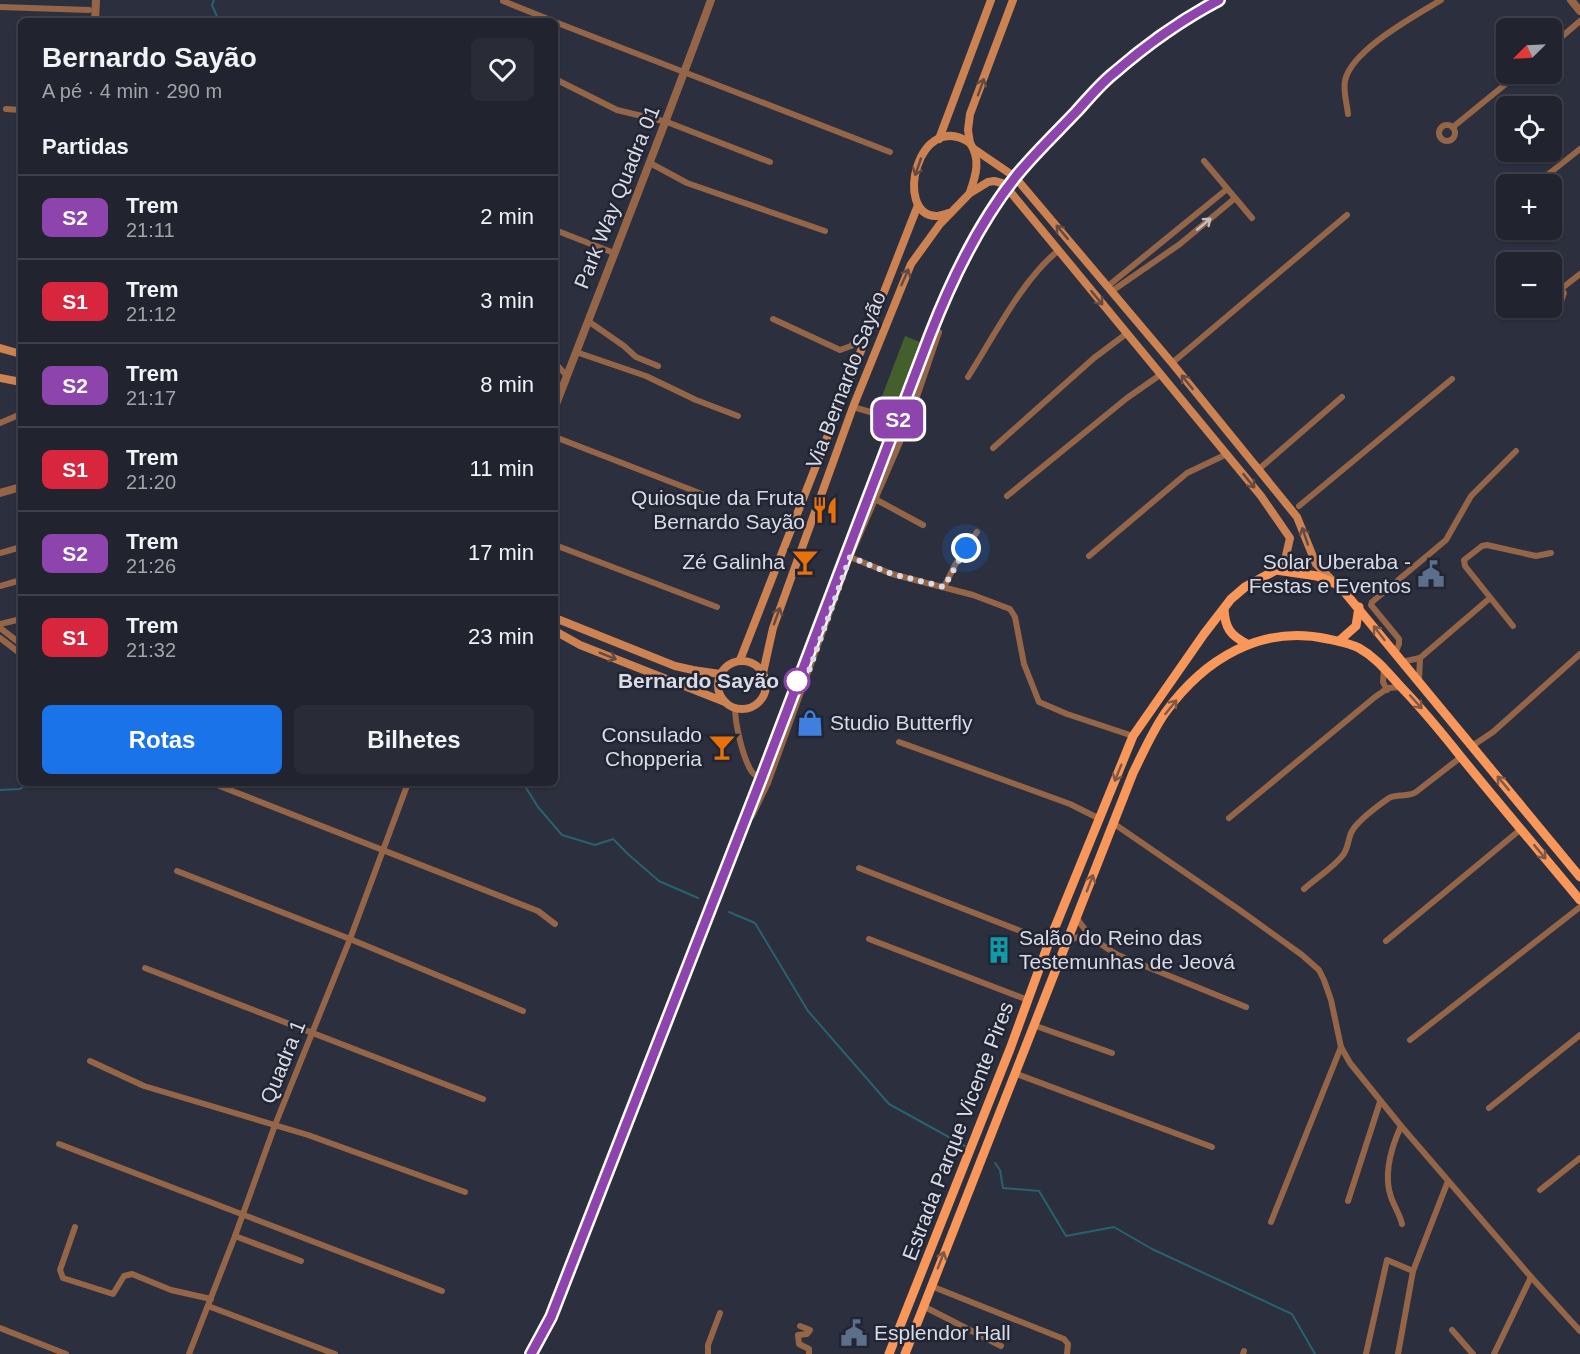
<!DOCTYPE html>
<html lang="pt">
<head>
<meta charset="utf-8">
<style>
  :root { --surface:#21232e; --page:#292b36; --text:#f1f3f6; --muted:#a2a4aa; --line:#3e404a; --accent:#1a73e8 }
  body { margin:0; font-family:Arial,sans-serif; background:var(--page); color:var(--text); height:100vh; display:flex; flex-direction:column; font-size:22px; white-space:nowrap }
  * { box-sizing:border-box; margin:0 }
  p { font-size:20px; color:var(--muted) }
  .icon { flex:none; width:33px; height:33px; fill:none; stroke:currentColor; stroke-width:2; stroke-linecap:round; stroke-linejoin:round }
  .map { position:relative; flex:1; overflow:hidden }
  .details { position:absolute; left:18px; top:18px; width:540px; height:768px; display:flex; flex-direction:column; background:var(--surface); border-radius:9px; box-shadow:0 2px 4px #0004,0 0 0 2px var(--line) }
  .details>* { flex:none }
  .badge { padding:0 12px; border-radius:9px; font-size:21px; line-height:39px }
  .needle { width:39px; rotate:246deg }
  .buttons { position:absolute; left:1496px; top:18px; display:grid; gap:12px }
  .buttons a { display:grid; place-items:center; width:66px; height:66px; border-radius:9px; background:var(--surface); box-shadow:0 2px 4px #0004,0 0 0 2px var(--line); font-size:30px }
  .you { position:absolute; width:30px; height:30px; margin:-15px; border:4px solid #fff; border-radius:50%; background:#1a73e8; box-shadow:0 0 0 9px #1a73e833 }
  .map>.badge { position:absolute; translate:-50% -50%; box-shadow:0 0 0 3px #fff }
  h2 { padding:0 24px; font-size:22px; line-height:54px }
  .round { display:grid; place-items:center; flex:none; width:63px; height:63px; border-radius:9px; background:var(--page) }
  .headline { display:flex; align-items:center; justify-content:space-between; height:102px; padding:0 24px }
  h1 { font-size:28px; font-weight:800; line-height:45px }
  .action { display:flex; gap:12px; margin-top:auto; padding:12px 24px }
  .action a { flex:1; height:69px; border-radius:9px; background:var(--accent); color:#fff; font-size:24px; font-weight:800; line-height:69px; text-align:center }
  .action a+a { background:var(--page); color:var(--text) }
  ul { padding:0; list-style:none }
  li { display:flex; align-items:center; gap:18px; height:84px; padding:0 24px; border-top:2px solid var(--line) }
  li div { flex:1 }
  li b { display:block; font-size:22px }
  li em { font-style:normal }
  li .badge { min-width:66px; font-weight:700; text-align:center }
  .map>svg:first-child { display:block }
  .green { fill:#445f2b }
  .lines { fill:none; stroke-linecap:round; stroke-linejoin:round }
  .stream { stroke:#28626f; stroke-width:2 }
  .minor { stroke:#956548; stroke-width:6 }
  .tertiary { stroke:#956548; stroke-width:8 }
  .secondary { stroke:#cd8252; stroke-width:8 }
  .primary { stroke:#f89759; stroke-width:9 }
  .rail-casing { stroke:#c3c5d0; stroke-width:4.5 }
  .rail { stroke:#222534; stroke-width:2; stroke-dasharray:7; stroke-linecap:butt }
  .oneway { stroke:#664a40 }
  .oneway2 { stroke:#c8bebe }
  .oneway3 { stroke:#825845 }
  .line-casing { stroke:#fff; stroke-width:14 }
  .line { stroke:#8e44ad; stroke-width:9 }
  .walk { stroke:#d9dbe5; stroke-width:6; stroke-dasharray:0 10.8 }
  .stop-dot { fill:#fff; stroke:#8e44ad; stroke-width:3 }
  .labels { text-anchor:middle; stroke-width:5; stroke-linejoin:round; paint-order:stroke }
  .street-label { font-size:21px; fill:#d9dbe5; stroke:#222534 }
  .poi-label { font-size:21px; fill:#d9dbe5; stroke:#222534; text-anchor:end }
  .stop-label { font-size:21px; font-weight:bold; fill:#d9dbe5; stroke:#222534; text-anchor:end }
</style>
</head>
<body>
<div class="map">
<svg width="1580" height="1354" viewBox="0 0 1580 1354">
  <rect width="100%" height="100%" fill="#2c2f3e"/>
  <!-- green -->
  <polygon class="green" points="905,336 925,344 895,418 876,412"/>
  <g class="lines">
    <!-- stream -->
    <g class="stream">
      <polyline points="214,0 212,5 219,21"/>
      <polyline points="523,783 538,807 562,835 595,845 613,839 629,855 659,881 698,898"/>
      <polyline points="0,790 20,789 28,783"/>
      <polyline points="729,912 755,923 808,1011 889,1104 965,1146"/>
      <polyline points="995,1163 1000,1170 1003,1188 1039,1191 1066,1236 1114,1227 1152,1249 1292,1314 1315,1354"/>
    </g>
    <!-- minor -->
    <g class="minor">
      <polyline points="503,1 553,21"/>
      <polyline points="0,7 89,10"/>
      <polyline points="343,19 356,21"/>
      <polyline points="555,22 890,152"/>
      <polyline points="1551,46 1580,21"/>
      <polyline points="555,79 617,110 667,122 770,162"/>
      <polyline points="6,109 21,110"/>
      <path d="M 1348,114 C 1347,104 1343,91 1345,81 C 1351,50 1415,16 1441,0"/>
      <circle cx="1447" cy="133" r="8"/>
      <polyline points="1453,127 1518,74"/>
      <polyline points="1204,161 1252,218"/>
      <polyline points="650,163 687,183 825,231"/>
      <polyline points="1536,184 1580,149"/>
      <polyline points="1506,199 1501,207 1506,214"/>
      <polyline points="555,230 614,253"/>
      <polyline points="1108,286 1227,189"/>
      <polyline points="1551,287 1559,287 1564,293 1561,301 1556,303 1551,302"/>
      <polyline points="1561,289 1580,274"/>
      <polyline points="1112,291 1180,244 1234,199"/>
      <polyline points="773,319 840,350 851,346 868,325"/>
      <polyline points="588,321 624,346 636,357 658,366"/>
      <polyline points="576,352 646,376 696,400 738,416"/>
      <polyline points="555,363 567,376"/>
      <polyline points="1172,363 1347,215"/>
      <path d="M 968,377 C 993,338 1023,278 1059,250"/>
      <polyline points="853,407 891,418 907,426"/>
      <polyline points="0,423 21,414"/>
      <polyline points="555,437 702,494"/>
      <polyline points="993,448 1094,358 1126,334"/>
      <polyline points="1259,469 1342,397"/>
      <polyline points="1007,496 1127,398 1160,375"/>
      <polyline points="875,499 923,525"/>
      <polyline points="1299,506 1452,379"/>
      <polyline points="555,545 717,607"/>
      <polyline points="0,553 21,547"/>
      <polyline points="1089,556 1187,473 1227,454"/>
      <polyline points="850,557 892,574 973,595 1010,609 1015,617 1024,664 1039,702 1067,714 1133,736"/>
      <polyline points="0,586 21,580"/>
      <polyline points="944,587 955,565 977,532"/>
      <polyline points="0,624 21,619"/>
      <polyline points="1513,626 1465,566 1464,560 1482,546 1487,545 1536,556 1551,553"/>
      <polyline points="0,628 21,644"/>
      <polyline points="0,638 21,654"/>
      <polyline points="1395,654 1399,644 1399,639 1371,605 1372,602 1446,540 1471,496 1516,451"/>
      <polyline points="1401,662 1420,658 1490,598"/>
      <polyline points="1384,668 1383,682 1387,690"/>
      <polyline points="1419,681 1420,658"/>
      <path d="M 735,707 C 735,724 743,759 752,772 C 756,777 762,780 768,783"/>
      <polyline points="899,742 1070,804 1100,819"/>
      <polyline points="1472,746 1493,732 1580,654"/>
      <polyline points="212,783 538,911 555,924"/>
      <polyline points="752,816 768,783 850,557 907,426 939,332"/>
      <polyline points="1229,818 1375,697 1388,688 1401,687"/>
      <polyline points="1113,823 1241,911 1302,955 1319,970 1324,980 1331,1000 1341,1047 1350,1063 1401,1126 1531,1277 1580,1331"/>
      <polyline points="859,868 1049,942"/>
      <polyline points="177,871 350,939 523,1011"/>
      <path d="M 1304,889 C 1316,878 1333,868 1343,855 C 1348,849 1348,840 1351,833 C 1356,822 1379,805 1389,798 C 1397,793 1407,798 1416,792 L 1461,757"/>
      <path d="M 1077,918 C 1086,934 1102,946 1118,955 L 1246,1007"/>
      <polyline points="869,939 1028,1000"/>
      <polyline points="1067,941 1081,936 1091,938"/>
      <polyline points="1386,941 1521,829"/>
      <polyline points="145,968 483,1099"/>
      <polyline points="1033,1025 1112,1053"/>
      <polyline points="1410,1040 1580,907"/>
      <polyline points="90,1061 144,1086 308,1135 465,1192"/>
      <polyline points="1014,1073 1212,1147"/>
      <polyline points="1489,1108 1580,1035"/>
      <path d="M 1401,1126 C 1391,1148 1383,1174 1391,1197 C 1394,1206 1400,1215 1402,1224"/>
      <polyline points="59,1144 442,1291"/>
      <polyline points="1540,1190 1580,1158"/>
      <polyline points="1348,1201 1380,1102"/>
      <polyline points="1271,1222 1341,1047"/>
      <polyline points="75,1227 60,1270 63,1278 113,1294 124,1276 132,1274 171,1290 211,1299"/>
      <polyline points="235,1236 301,1261"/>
      <polyline points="931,1286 1064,1339 1068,1344 1067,1354"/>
      <polyline points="208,1306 335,1354"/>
      <polyline points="923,1306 1001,1346"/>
      <polyline points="800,1326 810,1330 807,1334 798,1335 799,1344 809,1349 809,1354"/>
      <polyline points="0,1328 66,1354"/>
      <polyline points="1452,1330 1473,1354"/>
      <polyline points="189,1354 235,1236 275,1125 350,939 408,783"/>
      <polyline points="708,1354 708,1345 720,1313"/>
      <polyline points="1243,1354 1244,1351"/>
      <polyline points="1366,1354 1387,1260 1413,1271"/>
      <polyline points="1398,1354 1413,1271 1448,1181"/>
      <polyline points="1494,1354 1531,1277"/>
    </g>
    <!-- tertiary -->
    <g class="tertiary">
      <polyline points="1571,0 1580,11"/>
      <polyline points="95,21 96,0"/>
      <path d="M 555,407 C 607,271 661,137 711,0"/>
      <polyline points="0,493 21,487"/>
    </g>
    <!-- secondary -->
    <g class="secondary">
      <polyline points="939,139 991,0"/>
      <polyline points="970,143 968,130 970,114 1013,0"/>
      <polyline points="974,149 1015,177 1172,363 1297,517 1316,564 1334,582"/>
      <path d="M 949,213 C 945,214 940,216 936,216 C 893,215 918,108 970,143 C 981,159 976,175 970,192"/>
      <polyline points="0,348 21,354"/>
      <polyline points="0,378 21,382"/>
      <polyline points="555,618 675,666 693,670 720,674"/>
      <polyline points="555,631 580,645 725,702"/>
      <polyline points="740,660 918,205"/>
      <circle cx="742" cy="685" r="24"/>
      <polyline points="763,673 773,628 853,407 911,264 940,224 970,193 988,182 994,181 1002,183 1008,189 1261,496 1290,538 1285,560 1276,570"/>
    </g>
    <!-- primary -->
    <g class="primary">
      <path d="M 1224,609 C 1225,628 1230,635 1247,644"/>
      <polyline points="1339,641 1356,626 1359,607"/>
      <polyline points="889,1354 1010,1049 1049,942 1133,736 1204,634 1231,599 1245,587 1276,570 1317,576 1336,584 1342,589 1580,877"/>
      <path d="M 905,1354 L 1133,773 C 1143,753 1152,732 1165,713 C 1204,659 1261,624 1328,639 C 1338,641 1349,643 1359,648 C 1377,658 1388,673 1402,688 C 1423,710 1442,733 1461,757 C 1500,805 1540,852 1580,900"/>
    </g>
    <defs>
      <path id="rail" d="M 531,1354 L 551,1317 L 761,779 L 936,320 C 958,270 983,219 1016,176 C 1032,156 1051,137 1069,119 C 1084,104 1098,87 1114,73 C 1146,45 1181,20 1219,0"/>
    </defs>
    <!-- rail casing -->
    <use href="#rail" class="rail-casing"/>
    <!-- rail -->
    <use href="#rail" class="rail"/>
  </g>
  <!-- one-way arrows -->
  <defs><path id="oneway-shaft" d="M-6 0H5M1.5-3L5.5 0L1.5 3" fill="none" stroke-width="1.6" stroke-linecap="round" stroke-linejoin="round" transform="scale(1.5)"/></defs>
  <g class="oneway">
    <use href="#oneway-shaft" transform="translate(981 87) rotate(-70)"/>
    <use href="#oneway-shaft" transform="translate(918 167) rotate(109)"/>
    <use href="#oneway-shaft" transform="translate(1062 232) rotate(-130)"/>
    <use href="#oneway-shaft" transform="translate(905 277) rotate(-66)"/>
    <use href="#oneway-shaft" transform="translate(1097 298) rotate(51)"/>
    <use href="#oneway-shaft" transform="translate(1187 382) rotate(-129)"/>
    <use href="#oneway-shaft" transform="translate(1249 481) rotate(51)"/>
    <use href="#oneway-shaft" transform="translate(1305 536) rotate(-109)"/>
    <use href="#oneway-shaft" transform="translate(777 616) rotate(-70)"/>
    <use href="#oneway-shaft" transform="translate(608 656) rotate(22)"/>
  </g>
  <use class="oneway2" href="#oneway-shaft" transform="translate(1204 224) rotate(-40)"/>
  <g class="oneway3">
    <use href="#oneway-shaft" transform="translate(1379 633) rotate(-128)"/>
    <use href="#oneway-shaft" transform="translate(1416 702) rotate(48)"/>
    <use href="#oneway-shaft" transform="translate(1171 707) rotate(-51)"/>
    <use href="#oneway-shaft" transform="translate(1118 773) rotate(112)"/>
    <use href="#oneway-shaft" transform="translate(1503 783) rotate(-130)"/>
    <use href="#oneway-shaft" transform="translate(1540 852) rotate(50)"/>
    <use href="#oneway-shaft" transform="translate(1090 883) rotate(-69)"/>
    <use href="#oneway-shaft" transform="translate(941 1260) rotate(-69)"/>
  </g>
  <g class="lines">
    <defs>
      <path id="line" d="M 531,1354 L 551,1317 L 761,779 L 930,335 C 951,281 980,221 1017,175 C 1035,153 1056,133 1076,112 C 1088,99 1100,84 1114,73 C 1146,45 1181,20 1219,0"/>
    </defs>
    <!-- line casing -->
    <use href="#line" class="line-casing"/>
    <!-- line -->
    <use href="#line" class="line"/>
    <!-- walk -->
    <polyline class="walk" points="797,681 805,682 850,557 892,574 944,587 966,548"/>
  </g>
  <!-- icons -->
  <defs>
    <symbol id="restaurant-bare" viewBox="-9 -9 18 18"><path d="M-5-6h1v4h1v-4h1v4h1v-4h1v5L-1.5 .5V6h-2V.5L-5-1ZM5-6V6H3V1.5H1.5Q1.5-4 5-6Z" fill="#e8710a" stroke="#222534" stroke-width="2.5" paint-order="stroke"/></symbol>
    <symbol id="bar-bare" viewBox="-9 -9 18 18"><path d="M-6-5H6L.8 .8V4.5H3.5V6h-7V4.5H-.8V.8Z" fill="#e8710a" stroke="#222534" stroke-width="2.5" paint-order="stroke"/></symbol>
    <symbol id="civic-bare" viewBox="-9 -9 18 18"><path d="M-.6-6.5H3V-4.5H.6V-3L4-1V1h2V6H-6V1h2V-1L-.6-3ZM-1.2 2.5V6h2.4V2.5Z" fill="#5c6f8a" stroke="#222534" stroke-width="2.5" paint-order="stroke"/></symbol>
    <symbol id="shop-bare" viewBox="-9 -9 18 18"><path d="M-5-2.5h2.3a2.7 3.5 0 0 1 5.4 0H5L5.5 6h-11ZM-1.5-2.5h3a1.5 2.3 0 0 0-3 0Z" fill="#3f7fe0" stroke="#222534" stroke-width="2.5" paint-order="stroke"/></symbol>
    <symbol id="building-bare" viewBox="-9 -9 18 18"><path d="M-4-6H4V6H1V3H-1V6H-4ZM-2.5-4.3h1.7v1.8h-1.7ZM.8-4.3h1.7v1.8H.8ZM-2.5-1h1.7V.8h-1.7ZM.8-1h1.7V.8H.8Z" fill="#0f9aa8" stroke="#222534" stroke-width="2.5" paint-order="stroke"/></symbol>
  </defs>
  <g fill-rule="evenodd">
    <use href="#restaurant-bare" x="806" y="491" width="38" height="38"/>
    <use href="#bar-bare" x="786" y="543" width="38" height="38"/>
    <use href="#civic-bare" x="1412" y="555" width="38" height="38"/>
    <use href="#shop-bare" x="791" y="704" width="38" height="38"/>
    <use href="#bar-bare" x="703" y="728" width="38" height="38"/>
    <use href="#building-bare" x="980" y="931" width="38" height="38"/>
    <use href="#civic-bare" x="835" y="1314" width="38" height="38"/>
  </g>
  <!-- markers -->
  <circle class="stop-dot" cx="797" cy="681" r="12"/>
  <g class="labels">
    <!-- street labels -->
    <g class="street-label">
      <text transform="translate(617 197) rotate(-68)" y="7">Park Way Quadra 01</text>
      <text transform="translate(846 380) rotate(-69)" y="7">Via Bernardo Sayão</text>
      <text transform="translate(283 1062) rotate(-68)" y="7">Quadra 1</text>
      <text transform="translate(958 1131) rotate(-69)" y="7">Estrada Parque Vicente Pires</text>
    </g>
    <!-- poi labels -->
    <g class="poi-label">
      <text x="805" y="505">Quiosque da Fruta<tspan x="805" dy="24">Bernardo Sayão</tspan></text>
      <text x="785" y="569">Zé Galinha</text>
      <text x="1411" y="569">Solar Uberaba -<tspan x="1411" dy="24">Festas e Eventos</tspan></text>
      <text x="830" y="730" text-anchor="start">Studio Butterfly</text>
      <text x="702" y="742">Consulado<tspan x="702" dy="24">Chopperia</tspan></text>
      <text x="1019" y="945" text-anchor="start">Salão do Reino das<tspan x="1019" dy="24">Testemunhas de Jeová</tspan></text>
      <text x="874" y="1340" text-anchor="start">Esplendor Hall</text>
    </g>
    <!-- stop labels -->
    <g class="stop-label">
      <text x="779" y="688">Bernardo Sayão</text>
    </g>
  </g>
</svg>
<div class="buttons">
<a><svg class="needle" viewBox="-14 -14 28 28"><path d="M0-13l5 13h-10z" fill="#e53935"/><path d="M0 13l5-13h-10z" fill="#a2a4aa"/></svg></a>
<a><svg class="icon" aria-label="locate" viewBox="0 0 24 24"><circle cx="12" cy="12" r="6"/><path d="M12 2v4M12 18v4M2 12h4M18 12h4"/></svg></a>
<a>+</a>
<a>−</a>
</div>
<div class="you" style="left:966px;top:548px"></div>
<b class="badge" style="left:898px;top:419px;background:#8e44ad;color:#fff">S2</b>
<section class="details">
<div class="headline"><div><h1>Bernardo Sayão</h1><p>A pé · 4 min · 290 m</p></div><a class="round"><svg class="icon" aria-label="heart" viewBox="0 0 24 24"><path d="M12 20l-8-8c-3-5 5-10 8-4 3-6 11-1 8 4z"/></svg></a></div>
<h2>Partidas</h2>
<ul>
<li><span class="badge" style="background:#8e44ad;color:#fff">S2</span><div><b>Trem</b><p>21:11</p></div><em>2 min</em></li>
<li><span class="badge" style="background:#d7263d;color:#fff">S1</span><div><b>Trem</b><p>21:12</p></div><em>3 min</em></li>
<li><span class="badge" style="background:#8e44ad;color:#fff">S2</span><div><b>Trem</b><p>21:17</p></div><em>8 min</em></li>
<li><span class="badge" style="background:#d7263d;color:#fff">S1</span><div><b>Trem</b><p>21:20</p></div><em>11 min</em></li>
<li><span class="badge" style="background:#8e44ad;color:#fff">S2</span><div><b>Trem</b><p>21:26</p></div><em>17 min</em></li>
<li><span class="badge" style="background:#d7263d;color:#fff">S1</span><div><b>Trem</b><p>21:32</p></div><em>23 min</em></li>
</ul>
<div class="action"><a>Rotas</a><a>Bilhetes</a></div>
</section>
</div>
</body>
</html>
